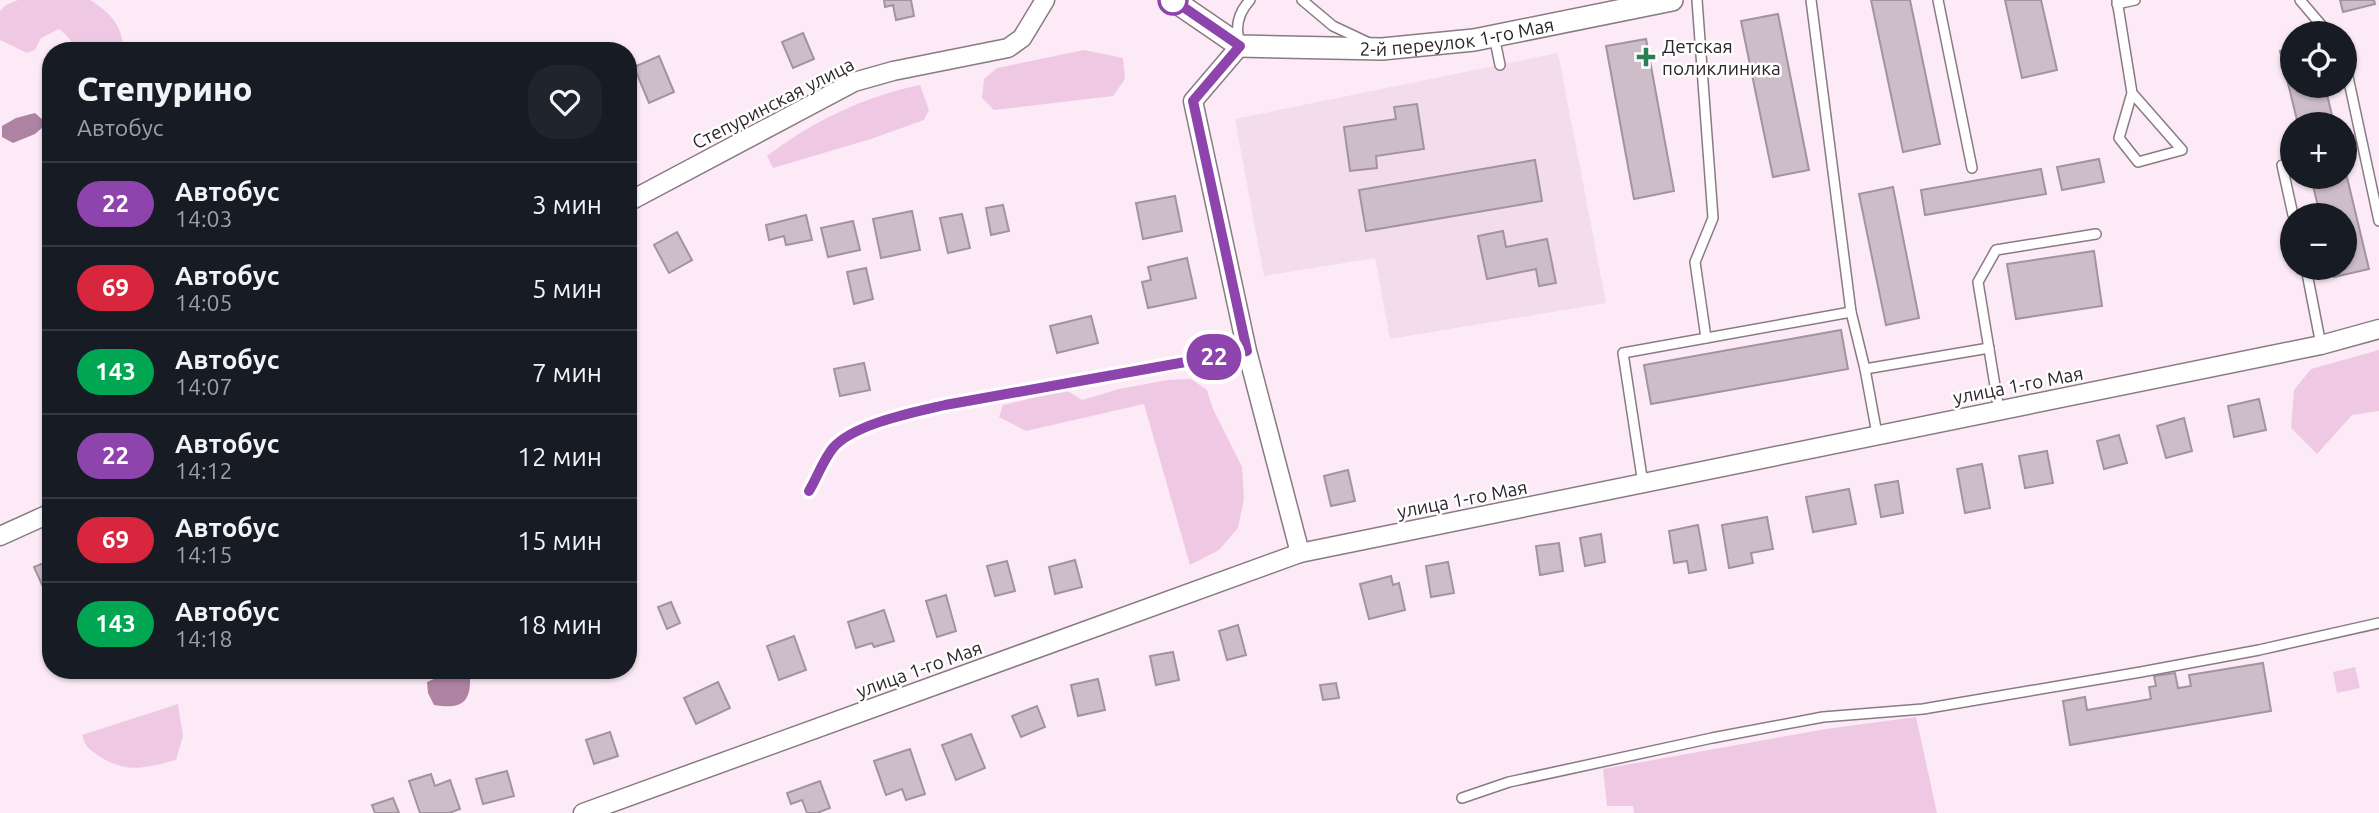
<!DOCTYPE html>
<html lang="ru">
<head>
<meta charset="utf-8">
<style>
  :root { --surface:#171b24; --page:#20242c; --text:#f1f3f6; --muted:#9ea1a6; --line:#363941 }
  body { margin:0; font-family:Ubuntu,sans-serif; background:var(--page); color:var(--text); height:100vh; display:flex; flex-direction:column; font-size:26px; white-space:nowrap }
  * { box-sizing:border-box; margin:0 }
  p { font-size:23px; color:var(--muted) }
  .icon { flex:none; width:38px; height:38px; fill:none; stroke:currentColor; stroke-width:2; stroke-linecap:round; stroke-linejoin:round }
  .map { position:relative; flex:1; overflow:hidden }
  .sheet { position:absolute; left:42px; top:42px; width:595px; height:637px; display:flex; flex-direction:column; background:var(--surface); border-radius:28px; box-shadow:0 2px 5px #0004 }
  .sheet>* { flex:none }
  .badge { padding:0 14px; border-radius:23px; font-size:24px; line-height:46px }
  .controls { position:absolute; left:2280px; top:21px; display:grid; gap:14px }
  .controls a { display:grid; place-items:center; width:77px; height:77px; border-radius:50%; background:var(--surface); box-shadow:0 2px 5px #0004; font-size:35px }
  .map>.badge { position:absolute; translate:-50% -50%; box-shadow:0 0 0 4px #fff }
  .round { display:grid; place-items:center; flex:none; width:74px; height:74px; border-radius:28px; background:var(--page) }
  .summary { display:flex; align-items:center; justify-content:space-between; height:119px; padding:0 35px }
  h1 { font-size:33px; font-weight:800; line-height:52px }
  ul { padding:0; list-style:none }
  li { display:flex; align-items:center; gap:21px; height:84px; padding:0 35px; border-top:2px solid var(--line) }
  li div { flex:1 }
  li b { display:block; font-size:26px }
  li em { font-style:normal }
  li .badge { min-width:77px; font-weight:700; text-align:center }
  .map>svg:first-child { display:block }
  .built { fill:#f3dcec }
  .green { fill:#efc9e3 }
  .water { fill:#ae82a1 }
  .building { fill:#cdbdc8; stroke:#a2939d; stroke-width:2 }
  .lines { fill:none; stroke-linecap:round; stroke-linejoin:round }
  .service-casing { stroke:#897a84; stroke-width:12 }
  .minor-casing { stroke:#897a84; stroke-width:21 }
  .tertiary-casing { stroke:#897a84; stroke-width:24 }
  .service { stroke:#fff; stroke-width:9 }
  .minor { stroke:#fff; stroke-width:18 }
  .tertiary { stroke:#fff; stroke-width:21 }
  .line-casing { stroke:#fff; stroke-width:16 }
  .line { stroke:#8e44ad; stroke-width:10 }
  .stop-dot { fill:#fff; stroke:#8e44ad; stroke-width:3.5 }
  .poi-dot { fill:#287f53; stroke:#fefefe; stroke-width:2.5 }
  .labels { text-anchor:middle; stroke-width:5; stroke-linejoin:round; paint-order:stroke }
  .street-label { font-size:19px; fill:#2c262a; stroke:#fefefe }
  .poi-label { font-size:19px; fill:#2c262a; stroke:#fefefe; text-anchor:start }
</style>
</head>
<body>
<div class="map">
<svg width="2379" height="813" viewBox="0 0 2379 813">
  <rect width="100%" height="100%" fill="#fcebf6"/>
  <!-- built -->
  <polygon class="built" points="1558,53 1606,303 1390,339 1375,258 1264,276 1235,119"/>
  <!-- green -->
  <g class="green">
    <path d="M 18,0 L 90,0 C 110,12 124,27 123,51 L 74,51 C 75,42 65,34 59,29 L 41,38 L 35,50 L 27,53 L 0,40 L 0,11 L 6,5 Z"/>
    <polygon points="1084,50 1123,58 1125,79 1113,96 994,110 982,98 984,79 997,68"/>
    <path d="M 920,85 L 929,110 L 924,120 L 871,139 L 773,168 L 767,156 C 811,122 865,96 920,85 Z"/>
    <polygon points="2379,350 2379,411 2352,415 2317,454 2291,428 2294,390 2311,369"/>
    <polygon points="1191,379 1207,390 1213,409 1242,467 1244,499 1238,528 1219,550 1190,565 1144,404 1026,431 999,417 1003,405 1066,390 1082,400 1119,389 1167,380"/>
    <polygon points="2355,667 2360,688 2337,693 2333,672"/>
    <path d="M 178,704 L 183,736 L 176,760 C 145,768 127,774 99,756 C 89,749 85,747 82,735 Z"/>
    <polygon points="1916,717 1937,813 1634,813 1633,806 1607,806 1603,769 1826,729"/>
  </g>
  <!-- water -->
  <g class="water">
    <polygon points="35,113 43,120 43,127 35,134 13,143 2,137 2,126 16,118"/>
    <path d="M 452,671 L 464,671 L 470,678 C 471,705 458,709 434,705 L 428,693 L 427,682 Z"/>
  </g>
  <!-- building -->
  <g class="building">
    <polygon points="884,0 911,0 914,16 896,20 893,5 885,7"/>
    <polygon points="1871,0 1910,0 1940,144 1903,152"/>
    <polygon points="2005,0 2041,0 2057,70 2022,78"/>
    <polygon points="2340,0 2374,0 2375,4 2343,12"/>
    <polygon points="1778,14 1809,170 1773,177 1741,21"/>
    <polygon points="803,33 814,59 793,68 782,42"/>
    <polygon points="1646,39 1674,191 1634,199 1606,46"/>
    <polygon points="2292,48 2292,86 2325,86 2334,124 2298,124 2280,51"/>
    <polygon points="659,56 674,92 649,103 634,67"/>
    <polygon points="1417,104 1424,149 1376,156 1377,168 1350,171 1344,127 1396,119 1394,107"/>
    <polygon points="2099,159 2104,182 2062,190 2057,167"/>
    <polygon points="1535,160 1542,201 1366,231 1359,190"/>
    <polygon points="2041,169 2046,194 1925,215 1921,190"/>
    <polygon points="2345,169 2369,269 2334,277 2332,268 2345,268 2345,215 2320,215 2311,177 2345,177"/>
    <polygon points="1893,187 1919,318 1886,325 1859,194"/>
    <polygon points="1175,196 1182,231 1143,239 1136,203"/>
    <polygon points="1003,205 1009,231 991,235 986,208"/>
    <polygon points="912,211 920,250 881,258 873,219"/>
    <polygon points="962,214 970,248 948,253 940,218"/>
    <polygon points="806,215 812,240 786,245 784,236 769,240 766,225"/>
    <polygon points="853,221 860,250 828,257 821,228"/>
    <polygon points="1503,231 1506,247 1547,239 1556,283 1539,286 1536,269 1487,279 1478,236"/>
    <polygon points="677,232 692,260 669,273 654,245"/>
    <polygon points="2094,251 2102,306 2016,319 2007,264"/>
    <polygon points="1187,258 1196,298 1148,308 1142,282 1151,280 1148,267"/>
    <polygon points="866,268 873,299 854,304 847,272"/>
    <polygon points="1091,316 1098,343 1057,353 1050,326"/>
    <polygon points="1841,330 1848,369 1651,404 1644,365"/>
    <polygon points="864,363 870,390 840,396 834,369"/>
    <polygon points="2259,399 2266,430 2234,437 2228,406"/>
    <polygon points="2184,418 2192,451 2166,458 2157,426"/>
    <polygon points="2119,435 2127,463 2104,469 2097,441"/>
    <polygon points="2047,451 2053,483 2025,488 2019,456"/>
    <polygon points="1982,464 1990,508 1965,513 1957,469"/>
    <polygon points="1348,470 1355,501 1331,506 1324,476"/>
    <polygon points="1898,481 1903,513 1881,517 1875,485"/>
    <polygon points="1849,489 1856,524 1813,532 1806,497"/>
    <polygon points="1767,517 1773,549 1751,553 1753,563 1729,568 1722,525"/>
    <polygon points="1698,525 1706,570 1689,573 1687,561 1674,563 1669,531"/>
    <polygon points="1601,534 1605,562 1585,566 1580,538"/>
    <polygon points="1559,543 1563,571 1540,575 1536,546"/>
    <polygon points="51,560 51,586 44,589 34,567"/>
    <polygon points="1075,560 1082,587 1055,594 1049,567"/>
    <polygon points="1007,561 1015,591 995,596 987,566"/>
    <polygon points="1448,562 1454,593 1431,597 1426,566"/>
    <polygon points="1391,576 1393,585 1399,583 1405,610 1369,619 1360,584"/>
    <polygon points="946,595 956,631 937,637 926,601"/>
    <polygon points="671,602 680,623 667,629 658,607"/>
    <polygon points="884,610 894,641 874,647 872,643 856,648 848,622"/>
    <polygon points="1238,625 1246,655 1227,660 1219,631"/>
    <polygon points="794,636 806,670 779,680 767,646"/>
    <polygon points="1173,652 1179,680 1156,685 1150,656"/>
    <polygon points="2263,663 2271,711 2070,745 2063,701 2085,697 2087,710 2151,699 2149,687 2156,686 2154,676 2175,673 2178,688 2191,686 2189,675"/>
    <polygon points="1098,679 1105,710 1078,716 1071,685"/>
    <polygon points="718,682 730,708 696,724 684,698"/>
    <polygon points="1336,683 1339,698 1323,700 1320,685"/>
    <polygon points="1037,706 1045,727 1021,737 1012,716"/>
    <polygon points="610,732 618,756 594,764 586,740"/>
    <polygon points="971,734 985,768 956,780 942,745"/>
    <polygon points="910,749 925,794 906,800 902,789 886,795 874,761"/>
    <polygon points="507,771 514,796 483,804 476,779"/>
    <polygon points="431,774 435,786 450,780 460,809 449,813 420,813 409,781"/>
    <polygon points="820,781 830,808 817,813 807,813 802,800 791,804 787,793"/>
    <polygon points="393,798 399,813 375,813 372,805"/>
  </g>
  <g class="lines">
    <defs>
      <g id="service">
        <polyline points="1302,0 1333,26 1367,42"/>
        <polyline points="1697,0 1713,218 1695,262 1706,338"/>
        <polyline points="1811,0 1851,312"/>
        <polyline points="1938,0 1972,168"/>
        <polyline points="2117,0 2132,93 2119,138 2138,162 2182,150 2132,93"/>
        <polyline points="2300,0 2328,33"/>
        <polyline points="2117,4 2135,0"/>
        <polyline points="1494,36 1500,65"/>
        <path d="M 1239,40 C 1235,25 1239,12 1250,0"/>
        <polyline points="2345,63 2379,221"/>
        <polyline points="2282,165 2293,215"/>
        <polyline points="2306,268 2321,345"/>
        <polyline points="1865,369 1989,348"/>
        <polyline points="1999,410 1978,282 1996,250 2096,234"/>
        <polyline points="1643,484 1623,353 1851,312 1865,369 1877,434"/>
        <path d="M 809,491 C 817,478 823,460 833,448 C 853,424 915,412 945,405 L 1247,351"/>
        <polyline points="1462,798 1509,782 1712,738 1823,717 1923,709 2141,672 2259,650 2379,623"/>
      </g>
      <g id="minor">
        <polyline points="1240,46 1193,101 1247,351 1300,553"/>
        <polyline points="628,202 854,82 893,71 1008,48 1022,38 1045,0"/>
        <polyline points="0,536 51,513"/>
        <polyline points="583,813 1300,553 2321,345 2379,329"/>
      </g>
      <g id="tertiary">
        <path id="s1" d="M 1173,0 L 1240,46 L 1382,49 L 1474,40 L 1672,0"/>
      </g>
    </defs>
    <!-- service casing -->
    <use href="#service" class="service-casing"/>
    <!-- minor casing -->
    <use href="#minor" class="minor-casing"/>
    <!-- tertiary casing -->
    <use href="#tertiary" class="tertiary-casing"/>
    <!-- service -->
    <use href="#service" class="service"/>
    <!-- minor -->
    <use href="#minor" class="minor"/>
    <!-- tertiary -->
    <use href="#tertiary" class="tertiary"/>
  </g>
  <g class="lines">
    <defs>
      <path id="line" d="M 809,491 C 817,478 823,460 833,448 C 853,424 915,412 945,405 L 1247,351 L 1193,101 L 1240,46 L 1173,0"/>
    </defs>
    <!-- line casing -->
    <use href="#line" class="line-casing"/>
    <!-- line -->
    <use href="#line" class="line"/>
  </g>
  <!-- markers -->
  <circle class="stop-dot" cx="1173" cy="0" r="14"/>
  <path class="poi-dot" d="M1642.5 46.5h7v7h7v7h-7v7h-7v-7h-7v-7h7z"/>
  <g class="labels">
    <!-- street labels -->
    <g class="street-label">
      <text dy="7" stroke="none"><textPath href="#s1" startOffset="299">2-й переулок 1-го Мая</textPath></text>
      <text transform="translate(773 103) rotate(-27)" y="7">Степуринская улица</text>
      <text transform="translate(2018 385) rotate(-11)" y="7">улица 1-го Мая</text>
      <text transform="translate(1462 499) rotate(-11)" y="7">улица 1-го Мая</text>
      <text transform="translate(919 669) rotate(-20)" y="7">улица 1-го Мая</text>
    </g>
    <!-- poi labels -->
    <g class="poi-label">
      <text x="1662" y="53">Детская<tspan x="1662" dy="22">поликлиника</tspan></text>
    </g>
  </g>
</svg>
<div class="controls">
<a><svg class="icon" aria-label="locate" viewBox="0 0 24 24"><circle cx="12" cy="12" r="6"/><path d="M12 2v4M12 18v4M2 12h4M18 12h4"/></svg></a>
<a>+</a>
<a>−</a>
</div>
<b class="badge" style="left:1214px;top:357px;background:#8e44ad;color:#fff">22</b>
<section class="sheet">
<div class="summary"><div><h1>Степурино</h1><p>Автобус</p></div><a class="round"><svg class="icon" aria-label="heart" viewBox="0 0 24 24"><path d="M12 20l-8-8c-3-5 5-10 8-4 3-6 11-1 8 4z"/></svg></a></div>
<ul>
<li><span class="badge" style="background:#8e44ad;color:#fff">22</span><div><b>Автобус</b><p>14:03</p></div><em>3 мин</em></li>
<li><span class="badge" style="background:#d7263d;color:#fff">69</span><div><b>Автобус</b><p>14:05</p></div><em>5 мин</em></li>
<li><span class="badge" style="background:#00a651;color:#fff">143</span><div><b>Автобус</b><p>14:07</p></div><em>7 мин</em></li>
<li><span class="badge" style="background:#8e44ad;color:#fff">22</span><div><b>Автобус</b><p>14:12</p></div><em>12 мин</em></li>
<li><span class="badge" style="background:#d7263d;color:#fff">69</span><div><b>Автобус</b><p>14:15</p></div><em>15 мин</em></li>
<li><span class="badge" style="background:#00a651;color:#fff">143</span><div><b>Автобус</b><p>14:18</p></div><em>18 мин</em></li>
</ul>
</section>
</div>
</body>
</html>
